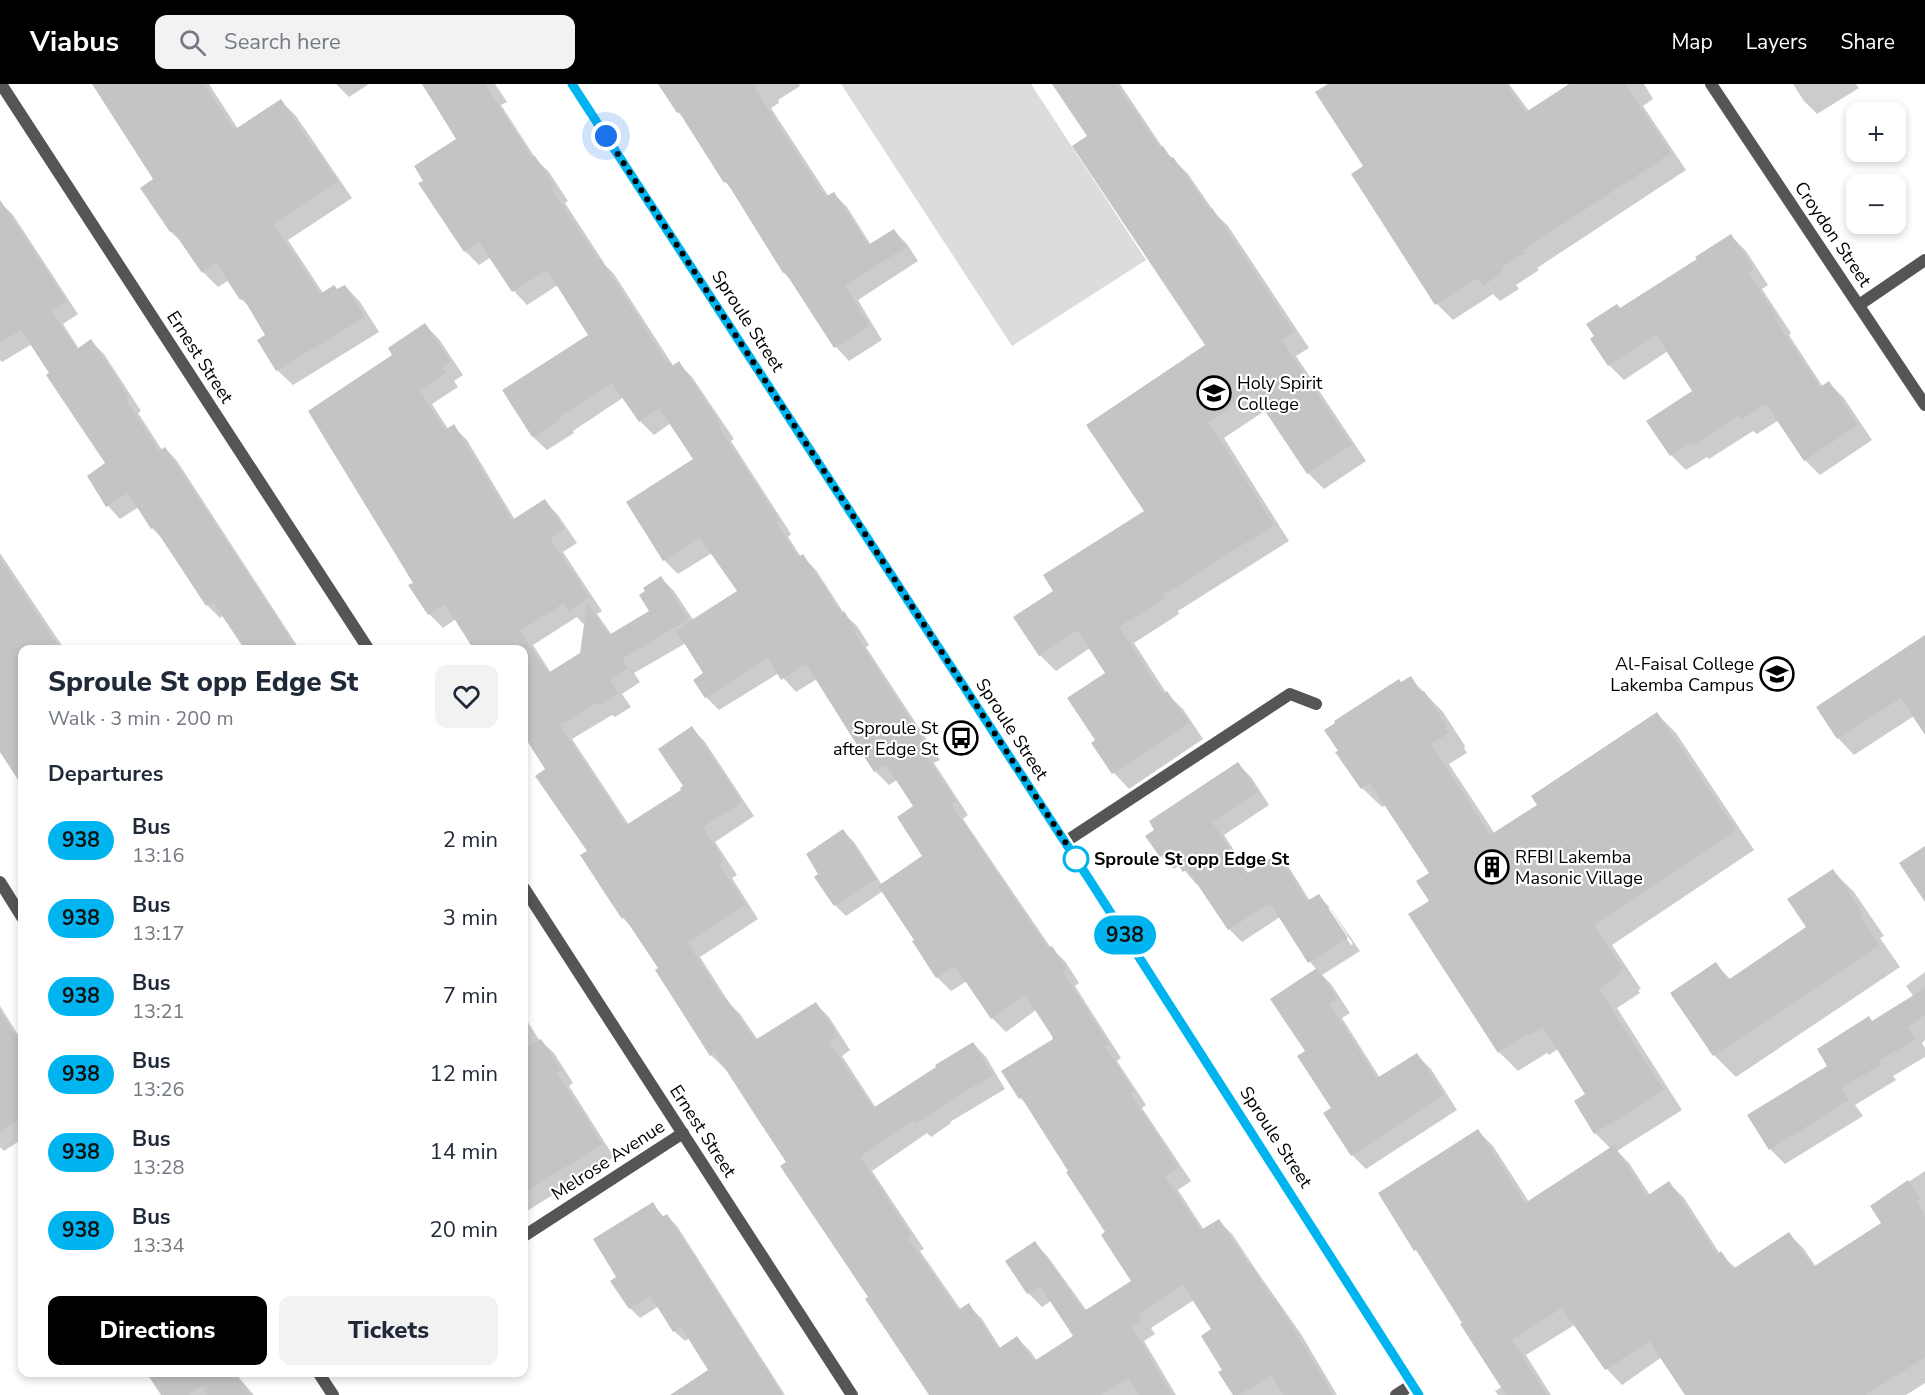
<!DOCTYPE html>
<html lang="en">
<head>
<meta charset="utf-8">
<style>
  :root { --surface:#fff; --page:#f2f2f3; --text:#1f2937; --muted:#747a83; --accent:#000 }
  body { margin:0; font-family:"Nunito Sans",sans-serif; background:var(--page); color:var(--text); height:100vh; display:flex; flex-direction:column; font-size:22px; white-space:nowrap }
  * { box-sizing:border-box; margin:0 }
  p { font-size:20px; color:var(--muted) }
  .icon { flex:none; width:33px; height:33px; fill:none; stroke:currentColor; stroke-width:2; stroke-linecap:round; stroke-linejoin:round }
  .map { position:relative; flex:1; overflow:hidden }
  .sheet { position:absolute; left:18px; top:561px; width:510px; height:732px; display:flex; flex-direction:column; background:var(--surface); border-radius:12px; box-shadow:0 3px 9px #0003 }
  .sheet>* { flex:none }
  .badge { padding:0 12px; border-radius:20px; font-size:21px; line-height:39px }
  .fabs { position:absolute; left:1846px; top:18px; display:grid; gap:12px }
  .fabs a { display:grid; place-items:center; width:60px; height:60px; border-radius:12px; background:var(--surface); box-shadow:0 3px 9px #0003; font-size:30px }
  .you { position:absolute; width:30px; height:30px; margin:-15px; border:4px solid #fff; border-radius:50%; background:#1a73e8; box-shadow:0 0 0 9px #1a73e833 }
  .map>.badge { position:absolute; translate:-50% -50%; box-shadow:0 0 0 3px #fff }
  h2 { padding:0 30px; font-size:22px; line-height:54px }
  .round { display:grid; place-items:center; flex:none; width:63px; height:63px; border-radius:12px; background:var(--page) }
  .head { display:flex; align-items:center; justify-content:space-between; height:102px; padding:0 30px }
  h1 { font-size:28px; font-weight:800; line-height:45px }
  .button { display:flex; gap:12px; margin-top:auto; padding:12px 30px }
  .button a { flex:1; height:69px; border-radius:12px; background:var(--accent); color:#fff; font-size:24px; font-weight:800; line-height:69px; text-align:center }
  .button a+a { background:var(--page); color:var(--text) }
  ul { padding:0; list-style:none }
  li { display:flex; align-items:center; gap:18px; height:78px; padding:0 30px }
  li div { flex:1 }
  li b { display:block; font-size:22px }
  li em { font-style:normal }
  li .badge { min-width:66px; font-weight:700; text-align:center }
  header { display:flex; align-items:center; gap:36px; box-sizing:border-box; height:84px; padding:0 30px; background:var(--accent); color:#fff }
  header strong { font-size:28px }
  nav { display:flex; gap:33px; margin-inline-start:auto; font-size:21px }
  .search { width:420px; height:54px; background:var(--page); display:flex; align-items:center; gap:15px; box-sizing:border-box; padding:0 21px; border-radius:12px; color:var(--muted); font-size:22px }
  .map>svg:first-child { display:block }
  .green { fill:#dcdcdc }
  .shadow { fill:#0003; fill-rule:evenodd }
  .building { fill:#c4c4c4 }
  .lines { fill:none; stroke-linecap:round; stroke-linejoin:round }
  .service { stroke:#555; stroke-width:12 }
  .minor { stroke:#555; stroke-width:12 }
  .line-casing { stroke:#fff; stroke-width:14 }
  .line { stroke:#00b5ef; stroke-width:9 }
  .walk { stroke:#000; stroke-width:6; stroke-dasharray:0 10.8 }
  .stop-dot { fill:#fff; stroke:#00b5ef; stroke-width:3 }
  .labels { text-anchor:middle; stroke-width:4.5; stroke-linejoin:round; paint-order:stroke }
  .street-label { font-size:18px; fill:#000; stroke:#fff }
  .poi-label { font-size:18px; fill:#000; stroke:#fff; text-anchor:start }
  .stop-label { font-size:18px; font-weight:bold; fill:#000; stroke:#fff; text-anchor:start }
</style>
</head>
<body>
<header>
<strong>Viabus</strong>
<div class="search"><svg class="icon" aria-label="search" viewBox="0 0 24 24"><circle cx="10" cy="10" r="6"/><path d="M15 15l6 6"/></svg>Search here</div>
<nav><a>Map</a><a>Layers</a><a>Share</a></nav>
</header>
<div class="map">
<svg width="1925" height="1311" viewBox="0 0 1925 1311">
  <rect width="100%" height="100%" fill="#fff"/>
  <!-- green -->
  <polygon class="green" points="841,0 1031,0 1146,176 1012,262"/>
  <!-- shadow -->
  <g class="shadow">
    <polygon points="94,0 209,0 238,45 281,17 296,32 352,114 288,156 323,209 338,207 345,202 360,218 379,248 293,301 277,286 267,251 251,224 241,215 229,196 218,203 203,188 184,160 171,148 155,96"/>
    <polygon points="336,0 369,0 349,13"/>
    <path d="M 422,0 L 495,0 L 507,18 L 501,21 L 536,75 L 549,88 L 568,117 L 565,119 L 606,182 L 614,190 L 674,283 L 678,279 L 692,293 L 734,355 L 731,357 L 791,450 L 788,453 L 801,473 L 802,472 L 816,486 L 845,531 L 857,542 L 869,561 L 866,563 L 940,676 L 934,679 L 968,731 L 963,735 L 1051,864 L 1065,877 L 1079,899 L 1075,902 L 1121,974 L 1117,977 L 1146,1021 L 1142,1024 L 1191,1097 L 1178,1106 L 1204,1146 L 1219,1137 L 1232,1150 L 1258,1189 L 1301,1250 L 1337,1311 L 1234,1311 L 1224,1286 L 1213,1245 L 1194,1216 L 1151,1244 L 1155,1250 L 1144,1257 L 1176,1311 L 931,1311 L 788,1079 L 726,984 L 725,985 L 711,971 L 660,885 L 633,844 L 623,834 L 547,686 L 524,649 L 524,566 L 456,535 L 443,544 L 429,530 L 411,502 L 415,499 L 395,271 L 425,241 L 439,255 L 463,291 L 454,297 L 458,303 L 432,320 L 448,345 L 453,342 L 467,356 L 515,436 L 545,417 L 558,431 L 577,459 L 563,468 L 602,527 L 597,530 L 612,551 L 651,527 L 661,494 L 674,507 L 694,537 L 739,507 L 712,469 L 678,490 L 664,476 L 628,419 L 695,376 L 671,339 L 654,351 L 640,337 L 624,313 L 573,347 L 574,349 L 547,366 L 533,353 L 504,306 L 590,251 L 558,201 L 527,221 L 514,207 L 491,173 L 479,181 L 465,167 L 425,97 L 458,55 ZM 577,533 L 583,540 L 586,538 L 582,570 L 551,589 L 533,561 ZM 686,559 L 705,590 L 706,613 L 719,626 L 779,589 L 796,608 L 817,595 L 875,687 L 889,701 L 897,696 L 915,723 L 924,773 L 882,801 L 854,758 L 843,747 L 835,821 L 846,832 L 883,807 L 916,856 L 914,858 L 937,893 L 951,907 L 967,897 L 992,934 L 1006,948 L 1036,926 L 1054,955 L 1020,1014 L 1028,1021 L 1107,1149 L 1133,1198 L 1087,1227 L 1048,1173 L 1035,1159 L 1007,1177 L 1028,1209 L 1042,1223 L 1051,1217 L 1075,1252 L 1037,1277 L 1031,1268 L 1017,1254 L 1001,1265 L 982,1235 L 968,1221 L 961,1226 L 920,1167 L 924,1165 L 872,1087 L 927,1049 L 931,1053 L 951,1039 L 950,1038 L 1005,1005 L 986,973 L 973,959 L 876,1024 L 842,972 L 850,966 L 829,933 L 816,920 L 758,956 L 740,930 L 730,920 L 700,873 L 758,835 L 732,794 L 737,791 L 715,758 L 754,732 L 705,658 L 692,644 L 685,703 L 683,706 L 629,741 L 572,655 L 612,631 L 615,633 L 631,623 L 622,610 L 640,598 L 634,589 Z"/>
    <polygon points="660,0 799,0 800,2 778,16 779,19 771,24 829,113 834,110 847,123 871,161 893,146 907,160 918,177 858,216 882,256 849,277 836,263 794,199 784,189 733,106 725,98 686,36 678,28"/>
    <polygon points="1054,0 1120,0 1165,67 1188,90 1215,129 1228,142 1309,264 1296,272 1366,377 1324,405 1308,389 1266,326 1224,354 1289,457 1178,527 1179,530 1134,559 1167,610 1183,625 1203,655 1129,705 1114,689 1093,659 1097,656 1107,589 1090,564 1056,587 1040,571 1055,507 1146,427 1207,262 1089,53"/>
    <polygon points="1330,0 1509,0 1529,27 1572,0 1644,0 1653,15 1643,22 1686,86 1537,184 1539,186 1516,201 1519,205 1500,217 1493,210 1453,236 1437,220 1366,82"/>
    <polygon points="1793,0 1856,0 1859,4 1817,30 1804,17"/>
    <polygon points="0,118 13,131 78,230 63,240 79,265 91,257 104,270 141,327 138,329 162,366 165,364 177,377 300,566 247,566 224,531 220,534 207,521 162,454 152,444 139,423 120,435 108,422 89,392 107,380 32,260 2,278 0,276"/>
    <polygon points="1731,152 1746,167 1768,201 1762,205 1791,249 1789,251 1823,303 1829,299 1844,314 1872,356 1820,391 1805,376 1779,336 1757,350 1753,347 1709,375 1707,373 1686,386 1671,371 1694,307 1668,267 1624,296 1609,281 1621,226 1699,176"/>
    <polygon points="0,469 65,566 22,566 22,699 0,665"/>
    <polygon points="1925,552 1925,648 1914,632 1854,671 1838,654"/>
    <polygon points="1410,594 1443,628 1465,662 1464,664 1467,669 1449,680 1495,750 1539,722 1657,630 1676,649 1754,766 1612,861 1641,905 1638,906 1640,909 1617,924 1682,1026 1617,1067 1629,1079 1650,1111 1669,1099 1684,1114 1720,1170 1736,1184 1789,1150 1804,1165 1816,1183 1883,1140 1872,1122 1925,1087 1925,1299 1906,1311 1687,1311 1662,1273 1622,1301 1607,1285 1576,1240 1526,1271 1551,1311 1498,1311 1495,1307 1502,1303 1421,1171 1416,1166 1478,1047 1493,1062 1529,1118 1611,1065 1595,1049 1587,1010 1558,965 1549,971 1547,969 1518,987 1499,968 1431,817 1431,789 1386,721 1382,723 1362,704 1401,599"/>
    <path d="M 1238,680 L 1251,693 L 1269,721 L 1224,751 L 1249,790 L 1277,772 L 1290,785 L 1310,817 L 1319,812 L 1331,825 L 1360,867 L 1322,891 L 1331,900 L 1350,929 L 1342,934 L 1380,994 L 1417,971 L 1431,985 L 1457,1026 L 1366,1085 L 1352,1071 L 1307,968 L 1317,886 L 1310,878 L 1280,833 L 1242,858 L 1229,845 L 1198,799 L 1196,800 L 1180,781 L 1174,785 L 1161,772 ZM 1326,824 L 1330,824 L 1353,860 L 1351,861 Z"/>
    <polygon points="1833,787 1854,808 1884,852 1880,854 1900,883 1736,993 1714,971 1716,880 1731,896 1808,844"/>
    <polygon points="1925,888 1925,956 1922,959 1925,964 1925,973 1893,992 1896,996 1855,1021 1863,1032 1785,1080 1770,1065 1829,982 1873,938 1914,913 1906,902"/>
    <polygon points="0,922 22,957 22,1055 4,1067 0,1063"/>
    <polygon points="524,932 540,957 541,957 554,969 573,999 569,1002 614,1073 527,1127 524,1123 524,1054 529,1051 524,1043"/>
    <polygon points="652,1120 664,1133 667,1132 677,1142 785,1311 691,1311 710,1286 690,1254 685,1257 674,1247 659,1222 640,1234 630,1224 619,1193"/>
    <polygon points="234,1288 254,1311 162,1311"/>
  </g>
  <!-- building -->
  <g class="building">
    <polygon points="92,0 204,0 234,46 281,15 312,62 314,61 338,98 274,140 320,210 334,201 337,205 345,201 365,233 276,287 257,256 265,251 243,214 240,216 216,179 202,189 173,147 170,148 140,104 153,95"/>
    <polygon points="422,0 485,0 532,74 535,72 555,103 552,105 598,175 600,174 667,278 669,277 672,282 679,277 721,341 719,343 779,436 776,438 798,473 803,470 841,529 844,527 856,547 854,548 927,662 922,665 956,717 951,720 1048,864 1052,862 1067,885 1063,888 1109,960 1105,962 1134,1007 1130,1009 1178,1083 1165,1092 1201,1146 1219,1135 1248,1180 1250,1179 1272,1215 1274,1214 1288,1235 1333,1311 1284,1311 1271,1291 1239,1311 1233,1311 1218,1288 1222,1286 1201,1252 1211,1245 1183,1201 1138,1230 1142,1236 1132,1243 1172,1311 1139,1311 1129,1294 1101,1311 929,1311 865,1215 868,1213 780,1082 786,1078 757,1034 715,969 710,972 655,886 658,884 624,833 622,835 608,814 580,771 587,767 535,692 545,685 524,652 524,566 474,566 445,520 428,531 408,501 413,499 308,327 392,271 388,264 425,239 451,277 442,283 446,289 420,306 445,346 454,340 512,436 545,415 564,445 550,454 589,513 569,527 564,519 520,547 548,589 580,569 587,519 609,551 649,527 639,511 645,507 643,504 661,492 689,535 622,575 628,584 610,595 618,609 600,621 598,618 560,641 626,741 681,706 680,704 683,702 658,665 692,642 742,718 703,743 724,777 719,780 746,821 687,858 724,915 726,914 755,956 816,918 838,952 829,958 873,1024 936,983 935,981 973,958 993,991 938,1024 938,1025 916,1040 913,1036 860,1073 911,1151 907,1153 958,1226 969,1219 998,1265 1017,1252 1034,1277 1073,1252 1040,1202 1027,1210 1005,1177 1035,1157 1084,1227 1131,1197 1101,1151 1105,1148 1066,1088 1068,1087 1021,1013 1019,1015 1001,987 1053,955 1052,952 1025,911 991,935 955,882 936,894 912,857 914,856 878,802 922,772 897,733 913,722 886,681 874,688 806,580 781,596 768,574 705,614 693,596 703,589 676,546 737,507 700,454 663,477 626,418 693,375 659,324 639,338 612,299 560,332 562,335 532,353 502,306 588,251 547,186 512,208 479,158 464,168 418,99 423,97 414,82 456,55"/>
    <polygon points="658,0 752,0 825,113 834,108 868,161 894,145 906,163 845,202 870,242 834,264 785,188 783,189 726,97 724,99 679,28 677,29"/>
    <polygon points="1052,0 1116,0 1160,64 1163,62 1171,74 1173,73 1210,126 1212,124 1294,248 1282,256 1352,361 1307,390 1253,309 1209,338 1274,441 1163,511 1165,514 1119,543 1163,610 1167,607 1189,639 1112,690 1091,659 1095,656 1067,614 1105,589 1077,546 1039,572 1013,533 1053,507 1043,491 1144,427 1086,341 1205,261 1072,62 1087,52"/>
    <polygon points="1328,0 1506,0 1526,28 1569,0 1625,0 1671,69 1522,167 1524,169 1501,184 1503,188 1483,202 1477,194 1435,221 1351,90 1363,82 1315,8"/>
    <polygon points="0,116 67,217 51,226 77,265 91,255 129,314 126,316 159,367 165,363 298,566 245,566 213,518 206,522 154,443 151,445 128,409 106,423 87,392 105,379 46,291 49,289 21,246 0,259"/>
    <polygon points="1731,150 1754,185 1748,189 1777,233 1775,235 1820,303 1829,297 1858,341 1804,377 1766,320 1741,336 1738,332 1693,361 1691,358 1670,372 1646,337 1692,307 1656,251 1608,282 1590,255 1594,252 1586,240 1617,220 1620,224 1697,175 1695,173"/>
    <polygon points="0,475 61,566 22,566 22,702 0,668"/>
    <polygon points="1925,551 1925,651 1901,614 1837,655 1816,623"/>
    <polygon points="1411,592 1421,608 1424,607 1447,642 1445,644 1449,649 1431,660 1490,751 1537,721 1531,712 1657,628 1736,746 1594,841 1623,884 1620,886 1622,889 1598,904 1664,1006 1594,1050 1574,1017 1585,1010 1543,943 1528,952 1527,950 1498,969 1408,830 1429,817 1416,797 1429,789 1370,699 1361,705 1335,668 1338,667 1324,646 1335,639 1334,637 1399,595 1401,598"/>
    <polygon points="1238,678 1258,708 1212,738 1246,790 1277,770 1307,817 1319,810 1348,854 1308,879 1270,819 1228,846 1187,785 1183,788 1169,767 1160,773 1145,752 1154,746 1149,737"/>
    <polygon points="843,745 876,795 834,822 814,793 818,790 806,770"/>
    <polygon points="1925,762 1925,818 1899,779"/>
    <polygon points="1833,785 1863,830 1860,832 1879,861 1713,972 1670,909 1716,878 1728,896 1806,843 1787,815"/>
    <polygon points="1317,884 1337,914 1329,920 1377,994 1417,969 1444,1011 1351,1072 1323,1029 1331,1024 1297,972 1305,967 1270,915"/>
    <polygon points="1925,904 1925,931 1908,943 1915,955 1879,977 1881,980 1841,1005 1849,1016 1769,1066 1747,1031 1827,982 1817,965 1869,932 1872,937"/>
    <polygon points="0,927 22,962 22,1033 0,1047"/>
    <polygon points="541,955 561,986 557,989 602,1060 524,1109 524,966"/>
    <polygon points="1478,1045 1525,1119 1614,1061 1647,1112 1669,1097 1717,1171 1721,1167 1733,1185 1789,1148 1813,1183 1881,1139 1870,1122 1908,1096 1920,1114 1916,1117 1925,1131 1925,1273 1866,1311 1685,1311 1649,1257 1605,1286 1562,1224 1512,1256 1547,1311 1506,1311 1460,1240 1462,1239 1416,1166 1414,1167 1378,1109"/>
    <polygon points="653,1118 662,1133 667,1130 783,1311 670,1311 708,1286 681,1243 673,1248 650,1211 629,1225 610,1197 616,1193 593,1155"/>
    <polygon points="146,1288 235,1288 251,1311 208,1311 202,1302 188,1311 161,1311"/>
  </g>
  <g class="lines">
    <!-- service -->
    <g class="service">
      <polyline points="1859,221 1925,176"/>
      <polyline points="1065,758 1290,610 1316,620"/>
    </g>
    <!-- minor -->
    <g class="minor">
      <polyline points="1,0 369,566"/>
      <polyline points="572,0 1065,758 1419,1311"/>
      <polyline points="1711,0 1925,321"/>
      <polyline points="0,798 22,833"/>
      <polyline points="524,804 852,1311"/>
      <polyline points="524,1152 683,1049"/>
      <polyline points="318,1288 333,1311"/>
      <polyline points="1396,1311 1413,1300"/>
    </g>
  </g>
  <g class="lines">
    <defs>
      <polyline id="line" points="572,0 1089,795 1419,1311"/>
    </defs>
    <!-- line casing -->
    <use href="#line" class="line-casing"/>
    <!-- line -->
    <use href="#line" class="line"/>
    <!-- walk -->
    <polyline class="walk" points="606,52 1077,776 1076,775"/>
  </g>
  <!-- icons -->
  <defs>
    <symbol id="school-ring" viewBox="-11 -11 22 22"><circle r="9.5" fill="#fff" stroke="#000" stroke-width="1.5"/><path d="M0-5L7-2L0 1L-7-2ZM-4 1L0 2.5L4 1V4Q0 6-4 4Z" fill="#000"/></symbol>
    <symbol id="bus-ring" viewBox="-11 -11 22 22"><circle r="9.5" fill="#fff" stroke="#000" stroke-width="1.5"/><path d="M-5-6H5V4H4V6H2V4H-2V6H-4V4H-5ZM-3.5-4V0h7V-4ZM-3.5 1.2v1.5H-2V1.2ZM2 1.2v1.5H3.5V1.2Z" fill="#000"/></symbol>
    <symbol id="building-ring" viewBox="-11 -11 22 22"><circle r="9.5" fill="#fff" stroke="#000" stroke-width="1.5"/><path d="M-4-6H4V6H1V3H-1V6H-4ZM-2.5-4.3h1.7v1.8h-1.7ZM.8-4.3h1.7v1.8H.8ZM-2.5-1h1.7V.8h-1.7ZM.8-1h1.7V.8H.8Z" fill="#000"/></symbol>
  </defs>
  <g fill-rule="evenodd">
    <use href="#school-ring" x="1195" y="290" width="38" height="38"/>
    <use href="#school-ring" x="1758" y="571" width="38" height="38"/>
    <use href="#bus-ring" x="942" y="635" width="38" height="38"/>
    <use href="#building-ring" x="1473" y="764" width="38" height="38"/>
  </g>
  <!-- markers -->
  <circle class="stop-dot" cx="1076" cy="775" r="12"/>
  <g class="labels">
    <!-- street labels -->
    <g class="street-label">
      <text transform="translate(1833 150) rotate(56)" y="6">Croydon Street</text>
      <text transform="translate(748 237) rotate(57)" y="6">Sproule Street</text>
      <text transform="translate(200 273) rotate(57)" y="6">Ernest Street</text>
      <text transform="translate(1012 645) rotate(57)" y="6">Sproule Street</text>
      <text transform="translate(703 1047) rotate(57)" y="6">Ernest Street</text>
      <text transform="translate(1276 1053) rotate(57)" y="6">Sproule Street</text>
      <text transform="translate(608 1076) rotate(-33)" y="6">Melrose Avenue</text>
    </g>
    <!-- poi labels -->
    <g class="poi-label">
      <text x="1237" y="305">Holy Spirit<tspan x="1237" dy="21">College</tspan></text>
      <text x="1754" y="586" text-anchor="end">Al-Faisal College<tspan x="1754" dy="21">Lakemba Campus</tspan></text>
      <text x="938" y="650" text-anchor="end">Sproule St<tspan x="938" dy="21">after Edge St</tspan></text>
      <text x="1515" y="779">RFBI Lakemba<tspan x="1515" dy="21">Masonic Village</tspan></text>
    </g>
    <!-- stop labels -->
    <g class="stop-label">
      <text x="1094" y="781">Sproule St opp Edge St</text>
    </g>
  </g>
</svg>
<div class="fabs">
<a>+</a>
<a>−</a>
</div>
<div class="you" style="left:606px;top:52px"></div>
<b class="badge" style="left:1125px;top:851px;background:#00b5ef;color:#111">938</b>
<section class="sheet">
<div class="head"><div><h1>Sproule St opp Edge St</h1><p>Walk · 3 min · 200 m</p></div><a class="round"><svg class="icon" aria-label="heart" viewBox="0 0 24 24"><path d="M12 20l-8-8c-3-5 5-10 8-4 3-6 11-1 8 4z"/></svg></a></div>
<h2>Departures</h2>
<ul>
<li><span class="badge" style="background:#00b5ef;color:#111">938</span><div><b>Bus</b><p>13:16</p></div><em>2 min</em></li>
<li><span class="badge" style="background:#00b5ef;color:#111">938</span><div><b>Bus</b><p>13:17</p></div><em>3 min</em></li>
<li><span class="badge" style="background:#00b5ef;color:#111">938</span><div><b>Bus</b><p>13:21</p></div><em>7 min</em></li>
<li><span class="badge" style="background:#00b5ef;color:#111">938</span><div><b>Bus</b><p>13:26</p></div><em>12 min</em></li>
<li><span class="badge" style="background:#00b5ef;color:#111">938</span><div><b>Bus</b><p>13:28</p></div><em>14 min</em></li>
<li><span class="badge" style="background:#00b5ef;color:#111">938</span><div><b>Bus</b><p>13:34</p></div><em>20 min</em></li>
</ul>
<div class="button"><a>Directions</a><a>Tickets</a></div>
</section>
</div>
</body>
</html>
